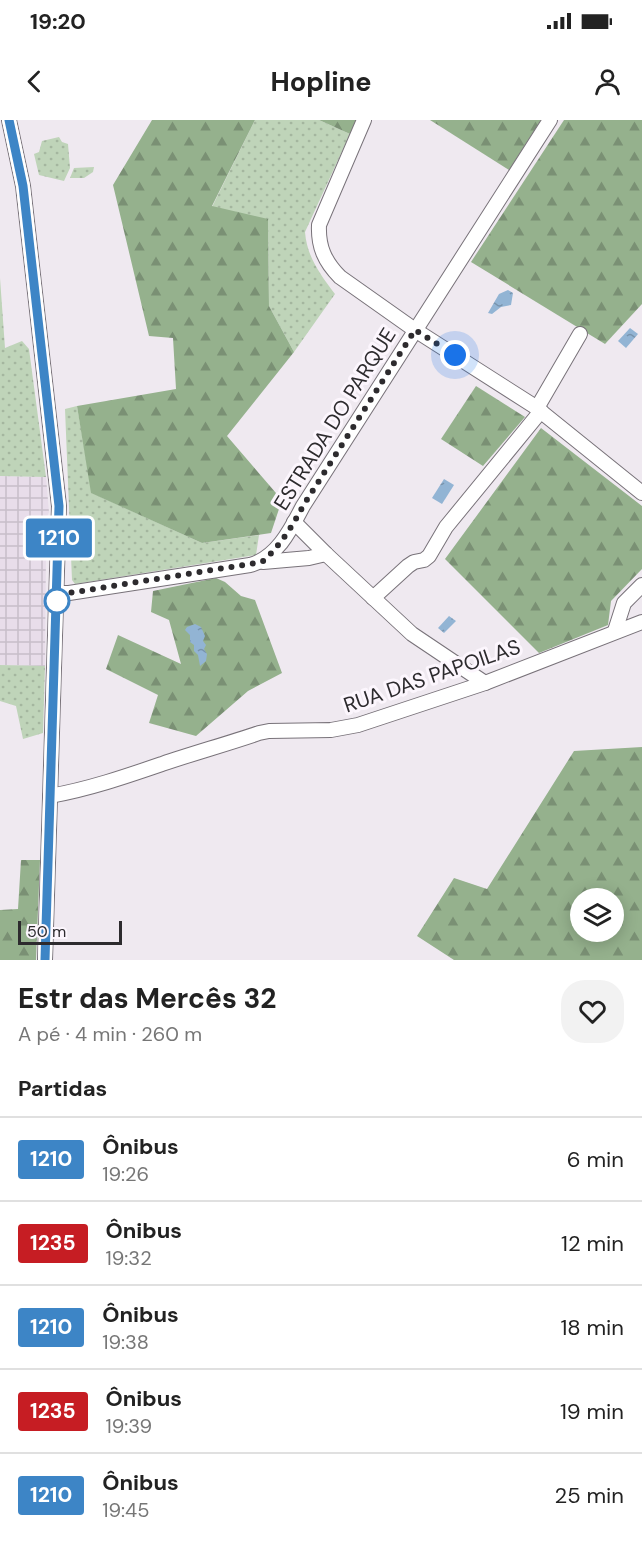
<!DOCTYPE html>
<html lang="pt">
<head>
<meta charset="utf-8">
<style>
  :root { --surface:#fff; --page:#f2f2f2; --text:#222; --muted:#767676; --line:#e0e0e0 }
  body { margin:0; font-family:"DM Sans",sans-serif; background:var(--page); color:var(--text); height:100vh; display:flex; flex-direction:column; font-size:22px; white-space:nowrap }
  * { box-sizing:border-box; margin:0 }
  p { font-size:20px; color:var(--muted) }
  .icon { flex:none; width:33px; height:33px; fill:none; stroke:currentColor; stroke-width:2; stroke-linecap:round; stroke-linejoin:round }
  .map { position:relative; height:840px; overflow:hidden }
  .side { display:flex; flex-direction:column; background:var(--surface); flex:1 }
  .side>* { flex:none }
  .badge { padding:0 12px; border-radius:4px; font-size:21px; line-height:39px }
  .controls { position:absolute; left:570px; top:768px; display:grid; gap:12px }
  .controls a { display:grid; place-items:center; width:54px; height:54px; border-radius:50%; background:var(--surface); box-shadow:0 3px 15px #0003; font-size:30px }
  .scale { position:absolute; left:18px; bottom:15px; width:104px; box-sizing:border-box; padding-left:6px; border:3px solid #2d2b2e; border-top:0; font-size:16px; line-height:21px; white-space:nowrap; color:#2d2b2e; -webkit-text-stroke:4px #fcf6fd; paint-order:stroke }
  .you { position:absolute; width:30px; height:30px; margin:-15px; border:4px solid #fff; border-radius:50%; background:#1a73e8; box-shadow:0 0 0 9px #1a73e833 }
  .map>.badge { position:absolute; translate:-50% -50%; box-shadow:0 0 0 3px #fff }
  h2 { padding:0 18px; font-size:22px; line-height:54px }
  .round { display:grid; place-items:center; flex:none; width:63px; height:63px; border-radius:24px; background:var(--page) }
  .overview { display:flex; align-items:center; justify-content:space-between; height:102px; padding:0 18px }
  h1 { font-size:28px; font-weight:700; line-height:45px }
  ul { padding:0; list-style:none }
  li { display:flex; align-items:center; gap:18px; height:84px; padding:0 18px; border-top:2px solid var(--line) }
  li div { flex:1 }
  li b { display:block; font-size:22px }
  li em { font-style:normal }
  li .badge { min-width:66px; font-weight:700; text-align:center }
  .status { display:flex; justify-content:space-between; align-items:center; height:42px; padding:0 30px; background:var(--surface); direction:ltr }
  .status svg { height:16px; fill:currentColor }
  header { display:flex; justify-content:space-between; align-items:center; height:78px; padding:0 18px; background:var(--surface); font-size:27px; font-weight:700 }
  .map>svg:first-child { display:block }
  .industrial { fill:url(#industrial-grid) }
  .grass { fill:url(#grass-dots) }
  .forest { fill:url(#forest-firs); fill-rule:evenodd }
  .water { fill:url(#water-ripples) }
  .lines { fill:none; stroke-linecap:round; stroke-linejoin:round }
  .minor-casing { stroke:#787279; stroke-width:16 }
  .minor { stroke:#fff; stroke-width:14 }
  .line-casing { stroke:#fff; stroke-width:14 }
  .line { stroke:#3d85c6; stroke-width:9 }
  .walk { stroke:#2d2b2e; stroke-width:6; stroke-dasharray:0 10.8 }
  .stop-dot { fill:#fff; stroke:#3d85c6; stroke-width:3 }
  .labels { text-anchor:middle; stroke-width:6; stroke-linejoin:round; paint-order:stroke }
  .street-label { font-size:21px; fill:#2d2b2e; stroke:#fcf6fd }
</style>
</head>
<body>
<div class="status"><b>19:20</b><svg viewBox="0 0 49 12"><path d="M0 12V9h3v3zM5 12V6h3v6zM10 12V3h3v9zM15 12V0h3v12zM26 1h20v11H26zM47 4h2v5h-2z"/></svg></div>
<header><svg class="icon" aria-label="back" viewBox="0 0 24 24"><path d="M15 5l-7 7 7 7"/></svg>Hopline<svg class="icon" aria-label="person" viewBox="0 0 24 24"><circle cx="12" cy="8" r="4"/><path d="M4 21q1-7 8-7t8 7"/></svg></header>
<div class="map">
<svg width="642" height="840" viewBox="0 0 642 840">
  <defs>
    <pattern id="industrial-grid" width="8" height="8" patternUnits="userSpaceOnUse" patternTransform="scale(1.5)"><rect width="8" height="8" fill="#e8ddea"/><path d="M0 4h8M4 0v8" fill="none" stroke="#c7bec9"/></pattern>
    <pattern id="grass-dots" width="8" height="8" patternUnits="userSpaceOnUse" patternTransform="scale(1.5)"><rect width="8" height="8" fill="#bfd4b9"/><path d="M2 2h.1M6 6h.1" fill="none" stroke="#a4b69f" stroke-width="1.8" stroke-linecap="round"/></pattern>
    <pattern id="forest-firs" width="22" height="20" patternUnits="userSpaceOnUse" patternTransform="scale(1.5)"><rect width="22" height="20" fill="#95b18d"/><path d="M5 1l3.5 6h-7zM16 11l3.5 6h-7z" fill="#7a9074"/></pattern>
    <pattern id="water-ripples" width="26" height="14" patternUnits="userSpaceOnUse" patternTransform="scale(1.5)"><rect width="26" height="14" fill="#92b4d4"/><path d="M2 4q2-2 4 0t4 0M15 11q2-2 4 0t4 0" fill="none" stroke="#7893ac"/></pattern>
  </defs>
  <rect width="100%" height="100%" fill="#efe9f0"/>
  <!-- industrial -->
  <polygon class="industrial" points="0,356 46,357 49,392 37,424 46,428 45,546 0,545"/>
  <!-- grass -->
  <g class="grass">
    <path d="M 255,0 L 319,0 L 350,14 L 305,112 C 307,137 320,154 335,174 L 294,232 L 269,186 L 268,100 L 212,87 Z"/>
    <polygon points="59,17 62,22 68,24 70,48 64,61 39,55 34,34 39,32 42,21"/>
    <polygon points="94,47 93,52 84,58 70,58 74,48"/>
    <polygon points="0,158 5,228 22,221 29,229 46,357 0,356"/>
    <polygon points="77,286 92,373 202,423 259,415 256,435 75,464 72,460 65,289"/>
    <polygon points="0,545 45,546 43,613 23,619 16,586 0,581"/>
  </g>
  <!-- forest -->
  <g class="forest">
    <polygon points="152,0 255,0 212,86 268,99 269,186 294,232 227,316 282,380 271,413 202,423 91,373 77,286 176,269 173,218 149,216 113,65"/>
    <polygon points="319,0 356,0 350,14"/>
    <polygon points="430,0 541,0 509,50"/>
    <polygon points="564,0 642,0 642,184 605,224 471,142"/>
    <polygon points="476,266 525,297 483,346 441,319"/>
    <polygon points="541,308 642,386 642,449 611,481 608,505 539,533 445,439"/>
    <polygon points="216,458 225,462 241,476 255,480 282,553 248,571 196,616 149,603 158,575 106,549 118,515 181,544 169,500 151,492 153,471"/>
    <path d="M 642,627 L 642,840 L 454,840 L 417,816 L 454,758 L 487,769 L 574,631 ZM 580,778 L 614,778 L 614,812 L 580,812 Z"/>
    <polygon points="21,740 40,740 36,840 0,840 0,790 18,789"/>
  </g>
  <!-- water -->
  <g class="water">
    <polygon points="508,170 513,173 511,185 501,187 492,194 488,193 499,174"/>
    <polygon points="630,208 638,214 626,228 618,221"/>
    <polygon points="444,359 454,365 442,384 432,378"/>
    <polygon points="449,496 456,501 444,513 438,508"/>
    <polygon points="195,504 201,507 205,516 203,521 206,525 204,529 207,534 206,541 200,546 198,535 194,531 194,525 190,522 190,515 185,510 187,507"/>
  </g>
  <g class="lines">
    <defs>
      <g id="minor">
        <polyline points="9,0 23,66 59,386 45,840"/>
        <path d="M 364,0 L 319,105 C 318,127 325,142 340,157 L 415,210 L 534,286 L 642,373"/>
        <polyline points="537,288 580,214"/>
        <polyline points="294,402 326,434 412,514 485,563"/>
        <polyline points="263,442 309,438 326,434"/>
        <path d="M 58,473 L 69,473 L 250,445 C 277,438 291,409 303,386 L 550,0"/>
        <polyline points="373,478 408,446 414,442 424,440 429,436 446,407 541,291"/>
        <polyline points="615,511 624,483 642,465"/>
        <path d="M 50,676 C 89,669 124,657 162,644 C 194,633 227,624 259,613 L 269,611 L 331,610 L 358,605 L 485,563 L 642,502"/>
      </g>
    </defs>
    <!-- minor casing -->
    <use href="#minor" class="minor-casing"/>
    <!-- minor -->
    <use href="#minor" class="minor"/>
  </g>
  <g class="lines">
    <defs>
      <polyline id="line" points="9,0 23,66 59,386 45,840"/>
    </defs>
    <!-- line casing -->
    <use href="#line" class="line-casing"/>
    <!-- line -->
    <use href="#line" class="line"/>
    <!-- walk -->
    <path class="walk" d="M 57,481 L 58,473 L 69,473 L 262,442 C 280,426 292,407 303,386 L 415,210 L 455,235"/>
  </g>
  <!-- markers -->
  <circle class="stop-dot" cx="57" cy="481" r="12"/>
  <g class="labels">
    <!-- street labels -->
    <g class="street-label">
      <text transform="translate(335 299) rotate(-58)" y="7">ESTRADA DO PARQUE</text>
      <text transform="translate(432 556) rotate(-19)" y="7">RUA DAS PAPOILAS</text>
    </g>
  </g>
</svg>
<div class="controls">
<a><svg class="icon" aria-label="layers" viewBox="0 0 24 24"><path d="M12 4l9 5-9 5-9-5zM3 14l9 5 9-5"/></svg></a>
</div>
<div class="scale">50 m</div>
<div class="you" style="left:455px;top:235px"></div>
<b class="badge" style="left:59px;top:418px;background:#3d85c6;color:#fff">1210</b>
</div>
<section class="side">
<div class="overview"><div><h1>Estr das Mercês 32</h1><p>A pé · 4 min · 260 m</p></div><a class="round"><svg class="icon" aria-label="heart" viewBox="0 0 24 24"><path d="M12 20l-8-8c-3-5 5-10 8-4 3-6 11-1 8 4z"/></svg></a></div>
<h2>Partidas</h2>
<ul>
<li><span class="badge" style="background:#3d85c6;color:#fff">1210</span><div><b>Ônibus</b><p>19:26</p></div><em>6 min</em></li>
<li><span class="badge" style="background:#c61d23;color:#fff">1235</span><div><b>Ônibus</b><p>19:32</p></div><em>12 min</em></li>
<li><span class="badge" style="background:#3d85c6;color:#fff">1210</span><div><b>Ônibus</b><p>19:38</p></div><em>18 min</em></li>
<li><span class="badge" style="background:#c61d23;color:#fff">1235</span><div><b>Ônibus</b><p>19:39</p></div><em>19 min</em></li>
<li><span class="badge" style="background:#3d85c6;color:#fff">1210</span><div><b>Ônibus</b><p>19:45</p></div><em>25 min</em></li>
</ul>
</section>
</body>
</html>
